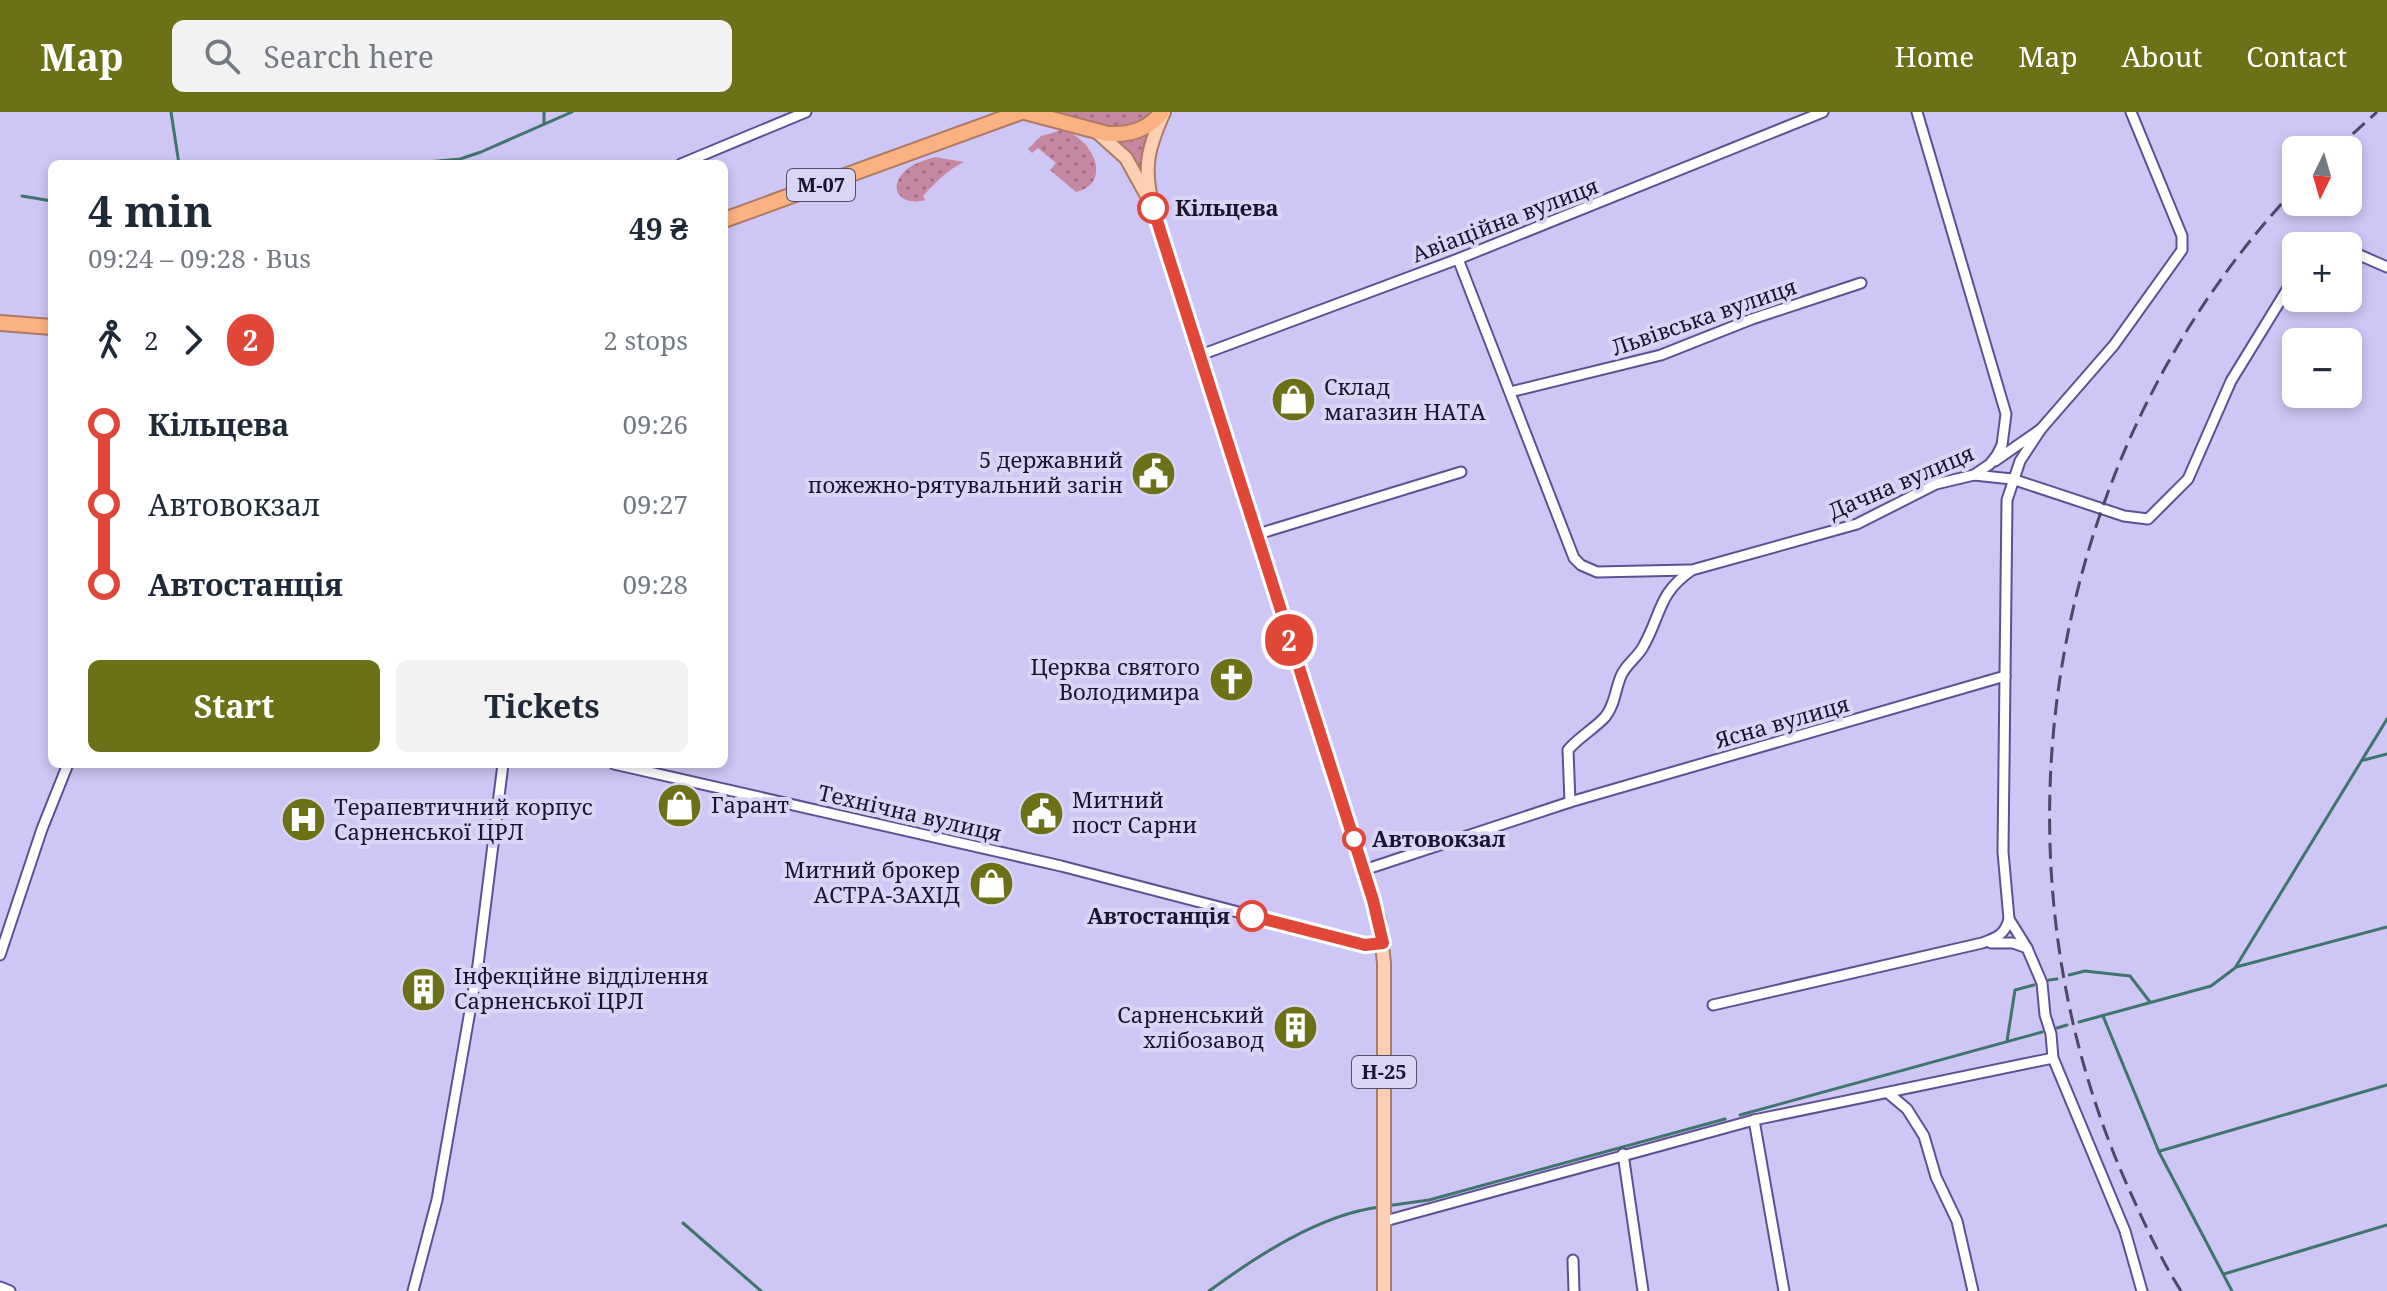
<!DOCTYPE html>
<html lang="en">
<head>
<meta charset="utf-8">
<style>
  :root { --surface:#fff; --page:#f2f2f3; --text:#1f2937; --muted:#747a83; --accent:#6c7118 }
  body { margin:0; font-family:"Noto Serif",serif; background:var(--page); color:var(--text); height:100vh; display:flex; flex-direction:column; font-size:30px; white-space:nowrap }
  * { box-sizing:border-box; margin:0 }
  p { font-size:26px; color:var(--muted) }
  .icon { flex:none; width:44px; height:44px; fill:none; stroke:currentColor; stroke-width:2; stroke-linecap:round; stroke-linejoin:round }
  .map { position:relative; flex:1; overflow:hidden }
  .details { position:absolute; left:48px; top:48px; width:680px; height:608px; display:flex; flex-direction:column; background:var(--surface); border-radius:12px; box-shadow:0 4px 12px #0003 }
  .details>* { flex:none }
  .badge { padding:0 16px; border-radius:26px; font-size:28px; line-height:52px }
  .needle { width:52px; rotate:185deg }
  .fabs { position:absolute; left:2282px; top:24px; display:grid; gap:16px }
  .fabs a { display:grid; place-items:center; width:80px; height:80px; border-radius:12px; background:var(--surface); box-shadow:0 4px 12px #0003; font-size:40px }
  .map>.badge { position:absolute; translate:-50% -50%; box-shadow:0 0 0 4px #fff }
  .legs { display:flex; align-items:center; gap:12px; height:88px; padding:0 40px; font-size:26px }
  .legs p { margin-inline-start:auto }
  .headline { display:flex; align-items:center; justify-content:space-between; height:136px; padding:0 40px }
  h1 { font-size:44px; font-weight:700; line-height:60px }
  .action { display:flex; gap:16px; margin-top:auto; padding:16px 40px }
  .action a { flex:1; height:92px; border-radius:12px; background:var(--accent); color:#fff; font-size:32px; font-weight:700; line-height:92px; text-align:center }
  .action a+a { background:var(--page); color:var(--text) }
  ul { padding:0 40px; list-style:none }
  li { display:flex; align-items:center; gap:28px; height:80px; font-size:30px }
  li i { display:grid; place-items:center; width:12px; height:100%; margin:0 10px; background:currentColor }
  li i::after { content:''; width:20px; height:20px; margin:-10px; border:6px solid; border-radius:50%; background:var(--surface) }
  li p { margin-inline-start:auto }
  li:first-child i { background:linear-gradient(#0000 50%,currentColor 0) }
  li:last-child i { background:linear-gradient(currentColor 50%,#0000 0) }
  header { display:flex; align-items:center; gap:48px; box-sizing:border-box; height:112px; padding:0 40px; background:var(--accent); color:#fff }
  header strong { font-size:38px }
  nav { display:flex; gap:44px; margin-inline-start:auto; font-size:28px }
  .search { width:560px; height:72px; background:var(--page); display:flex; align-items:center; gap:20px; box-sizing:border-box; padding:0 28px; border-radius:12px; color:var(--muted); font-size:30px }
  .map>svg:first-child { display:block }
  .grass { fill:url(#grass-dots) }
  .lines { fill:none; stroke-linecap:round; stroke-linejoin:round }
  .stream { stroke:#3e756d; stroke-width:3 }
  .minor-casing { stroke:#5f4f93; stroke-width:13 }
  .major-casing { stroke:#ad7a65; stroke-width:16 }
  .highway-casing { stroke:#ad7a65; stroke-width:18 }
  .minor { stroke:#fff; stroke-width:9 }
  .major { stroke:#fdd0b4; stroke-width:12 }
  .highway { stroke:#fbb182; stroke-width:14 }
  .rail { stroke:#4e4768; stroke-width:3; stroke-dasharray:16 8; stroke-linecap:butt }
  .line-1-casing { stroke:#fff; stroke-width:18 }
  .line-1 { stroke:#e14739; stroke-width:12 }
  .stop-1-dot { fill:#fff; stroke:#e14739; stroke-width:4 }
  .labels { text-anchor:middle; stroke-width:8; stroke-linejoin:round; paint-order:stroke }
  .shield { fill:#dad5f4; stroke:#544e6b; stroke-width:2 }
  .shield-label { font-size:20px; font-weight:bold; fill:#1b1430 }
  .stop-label { font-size:22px; font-weight:bold; fill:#1b1430; stroke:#dad5f4; text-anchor:start }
  .street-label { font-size:22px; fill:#1b1430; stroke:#dad5f4 }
  .poi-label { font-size:22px; fill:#1b1430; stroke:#dad5f4; text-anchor:start }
</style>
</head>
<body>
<header>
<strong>Map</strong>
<div class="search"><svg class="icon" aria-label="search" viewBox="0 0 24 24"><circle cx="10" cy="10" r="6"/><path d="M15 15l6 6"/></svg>Search here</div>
<nav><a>Home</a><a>Map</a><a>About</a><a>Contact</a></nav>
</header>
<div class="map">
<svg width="2387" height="1179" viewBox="0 0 2387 1179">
  <defs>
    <pattern id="grass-dots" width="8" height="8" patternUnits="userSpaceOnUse" patternTransform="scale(2)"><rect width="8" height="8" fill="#c687a1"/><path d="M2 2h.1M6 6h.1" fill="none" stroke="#a06d84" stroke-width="1.8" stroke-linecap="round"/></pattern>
  </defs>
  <rect width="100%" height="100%" fill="#cec6f4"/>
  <!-- grass -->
  <g class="grass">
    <polygon points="1025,0 1164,0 1148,74 1097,20"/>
    <path d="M 1062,18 C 1094,26 1113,72 1076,80 L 1050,58 L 1056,51 L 1038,36 L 1032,41 L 1028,37 L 1041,24 Z"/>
    <path d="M 935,45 L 964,50 C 947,58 936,70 923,84 L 925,88 C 901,95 886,76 906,58 C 914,51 926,48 935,45 Z"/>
  </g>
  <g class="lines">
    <!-- stream -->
    <g class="stream">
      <polyline points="171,0 179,52"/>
      <polyline points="544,0 544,12"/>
      <polyline points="405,52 460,47 481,40 572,0"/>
      <polyline points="22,84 52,89"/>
      <polyline points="2364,648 2387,642"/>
      <polyline points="2236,855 2387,815"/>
      <polyline points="2069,863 2085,859 2130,864 2150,890"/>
      <polyline points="2049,868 2057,867"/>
      <polyline points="2103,904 2159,1040 2232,1179"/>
      <polyline points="2079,910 2211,874 2235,856 2387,607"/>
      <polyline points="2057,916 2067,913"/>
      <polyline points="2007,929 2015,878 2034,873"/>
      <polyline points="1740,1003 2042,920"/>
      <polyline points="2160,1039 2387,973"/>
      <polyline points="1386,1094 1429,1088 1725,1007"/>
      <polyline points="683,1111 761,1179"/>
      <polyline points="2224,1162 2387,1113"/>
      <path d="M 1209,1179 C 1257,1144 1319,1103 1379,1095"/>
    </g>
    <defs>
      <g id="minor">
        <polyline points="681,52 806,0"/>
        <polyline points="2323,134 2328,130 2337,134"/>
        <polyline points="2348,138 2387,155"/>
        <polyline points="1458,147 1574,446 1581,453 1597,460 1689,458"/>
        <polyline points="1198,244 1458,147 1823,0"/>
        <polyline points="1510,280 1661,243 1752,207 1861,171"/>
        <polyline points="1995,349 2041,317 2114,233 2182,138 2182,124 2131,0"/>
        <polyline points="1974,363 2012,367 2124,404 2148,407 2188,367 2231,269 2296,163"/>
        <polyline points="1255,423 1461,360"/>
        <polyline points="614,652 1061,754 1365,833 1383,831"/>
        <path d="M 1570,690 L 1568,638 C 1579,625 1594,617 1605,605 C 1615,593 1615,578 1621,564 C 1626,552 1637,546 1643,535 C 1662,502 1657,482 1692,458 L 1857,412 L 1936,372 L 1974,363 L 1990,352 L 1997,343 L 2002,333 L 2006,302 L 1917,0"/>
        <polyline points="1364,758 1570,690 2005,564"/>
        <polyline points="2009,807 2027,836 2042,871 2045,903 2051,922 2053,946 2125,1119 2142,1179"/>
        <polyline points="1991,831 2013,831 2027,836"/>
        <polyline points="0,843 42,717 68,652"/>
        <path d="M 1713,893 L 1982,831 C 1996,826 2005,823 2009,807 L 2003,740 L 2007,388 L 2020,349 L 2041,317"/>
        <polyline points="1888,981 1907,997 1924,1024 1936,1065 1957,1109 1973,1179"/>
        <polyline points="1754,1008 1784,1179"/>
        <polyline points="1623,1042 1643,1179"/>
        <polyline points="1385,1109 1754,1008 2053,946"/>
        <polyline points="1573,1148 1574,1179"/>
        <polyline points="0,1175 10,1179"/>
        <polyline points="413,1179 437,1088 478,853 503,652"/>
      </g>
      <g id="major">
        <path d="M 1164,0 C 1147,38 1143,56 1153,96 L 1379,807 L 1384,851 L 1384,1179"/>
        <polyline points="1097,20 1126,46 1146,82"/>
      </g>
      <g id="highway">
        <path d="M 1025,0 L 1108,22 C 1130,23 1148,18 1162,0"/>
        <polyline points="724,108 1021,0"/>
        <polyline points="0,211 52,215"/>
      </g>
    </defs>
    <!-- minor casing -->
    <use href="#minor" class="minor-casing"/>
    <!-- major casing -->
    <use href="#major" class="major-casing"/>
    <!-- highway casing -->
    <use href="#highway" class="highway-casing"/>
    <!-- minor -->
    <use href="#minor" class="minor"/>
    <!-- major -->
    <use href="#major" class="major"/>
    <!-- highway -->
    <use href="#highway" class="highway"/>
    <!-- rail -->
    <g class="rail">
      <polyline points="2335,38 2377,0"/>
      <path d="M 2181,1179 C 2158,1143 2141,1104 2124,1066 C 1980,734 2049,339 2296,76"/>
    </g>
  </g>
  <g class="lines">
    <defs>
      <polyline id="line-1" points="1153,96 1373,788 1383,831 1365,833 1252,804"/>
    </defs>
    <!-- line-1 casing -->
    <use href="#line-1" class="line-1-casing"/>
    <!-- line-1 -->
    <use href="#line-1" class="line-1"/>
  </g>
  <!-- icons -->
  <defs>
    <symbol id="shop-disc" viewBox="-11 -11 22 22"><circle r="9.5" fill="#6c7118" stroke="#dad5f4"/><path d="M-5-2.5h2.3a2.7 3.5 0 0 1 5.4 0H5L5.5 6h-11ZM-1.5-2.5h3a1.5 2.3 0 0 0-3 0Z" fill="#fff"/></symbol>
    <symbol id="civic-disc" viewBox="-11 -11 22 22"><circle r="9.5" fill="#6c7118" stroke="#dad5f4"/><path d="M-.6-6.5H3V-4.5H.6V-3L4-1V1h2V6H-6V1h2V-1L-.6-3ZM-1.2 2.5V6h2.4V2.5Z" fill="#fff"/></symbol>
    <symbol id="church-disc" viewBox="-11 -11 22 22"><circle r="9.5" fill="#6c7118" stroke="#dad5f4"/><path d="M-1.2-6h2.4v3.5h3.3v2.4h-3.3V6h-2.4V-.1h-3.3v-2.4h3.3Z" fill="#fff"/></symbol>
    <symbol id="hospital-disc" viewBox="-11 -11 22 22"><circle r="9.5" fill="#6c7118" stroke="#dad5f4"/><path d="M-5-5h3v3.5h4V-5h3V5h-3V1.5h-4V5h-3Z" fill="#fff"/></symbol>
    <symbol id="building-disc" viewBox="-11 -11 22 22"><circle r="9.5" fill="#6c7118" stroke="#dad5f4"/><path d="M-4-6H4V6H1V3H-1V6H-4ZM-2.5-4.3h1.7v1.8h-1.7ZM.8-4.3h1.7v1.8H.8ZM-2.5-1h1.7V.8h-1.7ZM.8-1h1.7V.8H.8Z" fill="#fff"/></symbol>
  </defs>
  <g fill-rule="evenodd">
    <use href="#shop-disc" x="1268" y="262" width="51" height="51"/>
    <use href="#civic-disc" x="1128" y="336" width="51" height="51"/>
    <use href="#church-disc" x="1206" y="542" width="51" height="51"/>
    <use href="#shop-disc" x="654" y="668" width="51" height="51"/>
    <use href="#civic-disc" x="1016" y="676" width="51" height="51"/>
    <use href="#hospital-disc" x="278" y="682" width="51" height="51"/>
    <use href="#shop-disc" x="966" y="746" width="51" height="51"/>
    <use href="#building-disc" x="398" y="852" width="51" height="51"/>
    <use href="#building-disc" x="1270" y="890" width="51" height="51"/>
  </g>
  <!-- markers -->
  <g class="stop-1-dot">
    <circle cx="1153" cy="96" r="14"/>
    <circle cx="1354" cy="727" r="10"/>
    <circle cx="1252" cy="804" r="14"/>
  </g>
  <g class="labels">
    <!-- shield labels -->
    <g class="shield">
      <rect x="787" y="57" width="68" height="32" rx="6"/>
      <rect x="1352" y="944" width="64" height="32" rx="6"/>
    </g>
    <g class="shield-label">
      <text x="821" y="80">М-07</text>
      <text x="1384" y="967">Н-25</text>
    </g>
    <!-- stop labels -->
    <g class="stop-label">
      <text x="1175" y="104">Кільцева</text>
      <text x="1372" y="735">Автовокзал</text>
      <text x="1230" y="812" text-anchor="end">Автостанція</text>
    </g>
    <!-- street labels -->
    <g class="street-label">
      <text transform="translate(1505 108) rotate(-21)" y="8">Авіаційна вулиця</text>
      <text transform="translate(1704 205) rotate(-19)" y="8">Львівська вулиця</text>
      <text transform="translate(1901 370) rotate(-23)" y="8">Дачна вулиця</text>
      <text transform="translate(1782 610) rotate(-16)" y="8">Ясна вулиця</text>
      <text transform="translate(910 701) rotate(13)" y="8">Технічна вулиця</text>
    </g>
    <!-- poi labels -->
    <g class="poi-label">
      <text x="1324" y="283">Склад<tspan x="1324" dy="25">магазин НАТА</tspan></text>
      <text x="1123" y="356" text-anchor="end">5 державний<tspan x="1123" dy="25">пожежно-рятувальний загін</tspan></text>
      <text x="1200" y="563" text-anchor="end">Церква святого<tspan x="1200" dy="25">Володимира</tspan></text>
      <text x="1072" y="696">Митний<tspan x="1072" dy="25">пост Сарни</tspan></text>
      <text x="711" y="701">Гарант</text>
      <text x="334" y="703">Терапевтичний корпус<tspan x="334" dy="25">Сарненської ЦРЛ</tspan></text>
      <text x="960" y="766" text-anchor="end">Митний брокер<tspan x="960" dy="25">АСТРА-ЗАХІД</tspan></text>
      <text x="454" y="872">Інфекційне відділення<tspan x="454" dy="25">Сарненської ЦРЛ</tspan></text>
      <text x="1264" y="911" text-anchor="end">Сарненський<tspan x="1264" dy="25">хлібозавод</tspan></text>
    </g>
  </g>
</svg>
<div class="fabs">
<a><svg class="needle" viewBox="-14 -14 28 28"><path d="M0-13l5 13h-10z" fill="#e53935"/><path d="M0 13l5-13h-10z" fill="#747a83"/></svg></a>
<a>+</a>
<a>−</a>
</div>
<b class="badge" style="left:1289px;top:528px;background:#e14739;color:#fff">2</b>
<section class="details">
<div class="headline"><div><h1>4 min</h1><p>09:24 – 09:28 · Bus</p></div><b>49 ₴</b></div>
<div class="legs"><svg class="icon" aria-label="walk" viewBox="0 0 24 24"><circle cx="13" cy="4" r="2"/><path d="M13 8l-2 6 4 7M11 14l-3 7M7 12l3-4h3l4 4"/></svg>2<svg class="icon" aria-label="forward" viewBox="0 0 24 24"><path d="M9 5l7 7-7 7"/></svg><b class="badge" style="background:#e14739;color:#fff">2</b><p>2 stops</p></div>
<ul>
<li><i style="color:#e14739"></i><b>Кільцева</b><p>09:26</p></li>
<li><i style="color:#e14739"></i><span>Автовокзал</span><p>09:27</p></li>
<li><i style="color:#e14739"></i><b>Автостанція</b><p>09:28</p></li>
</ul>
<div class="action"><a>Start</a><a>Tickets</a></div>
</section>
</div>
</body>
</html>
